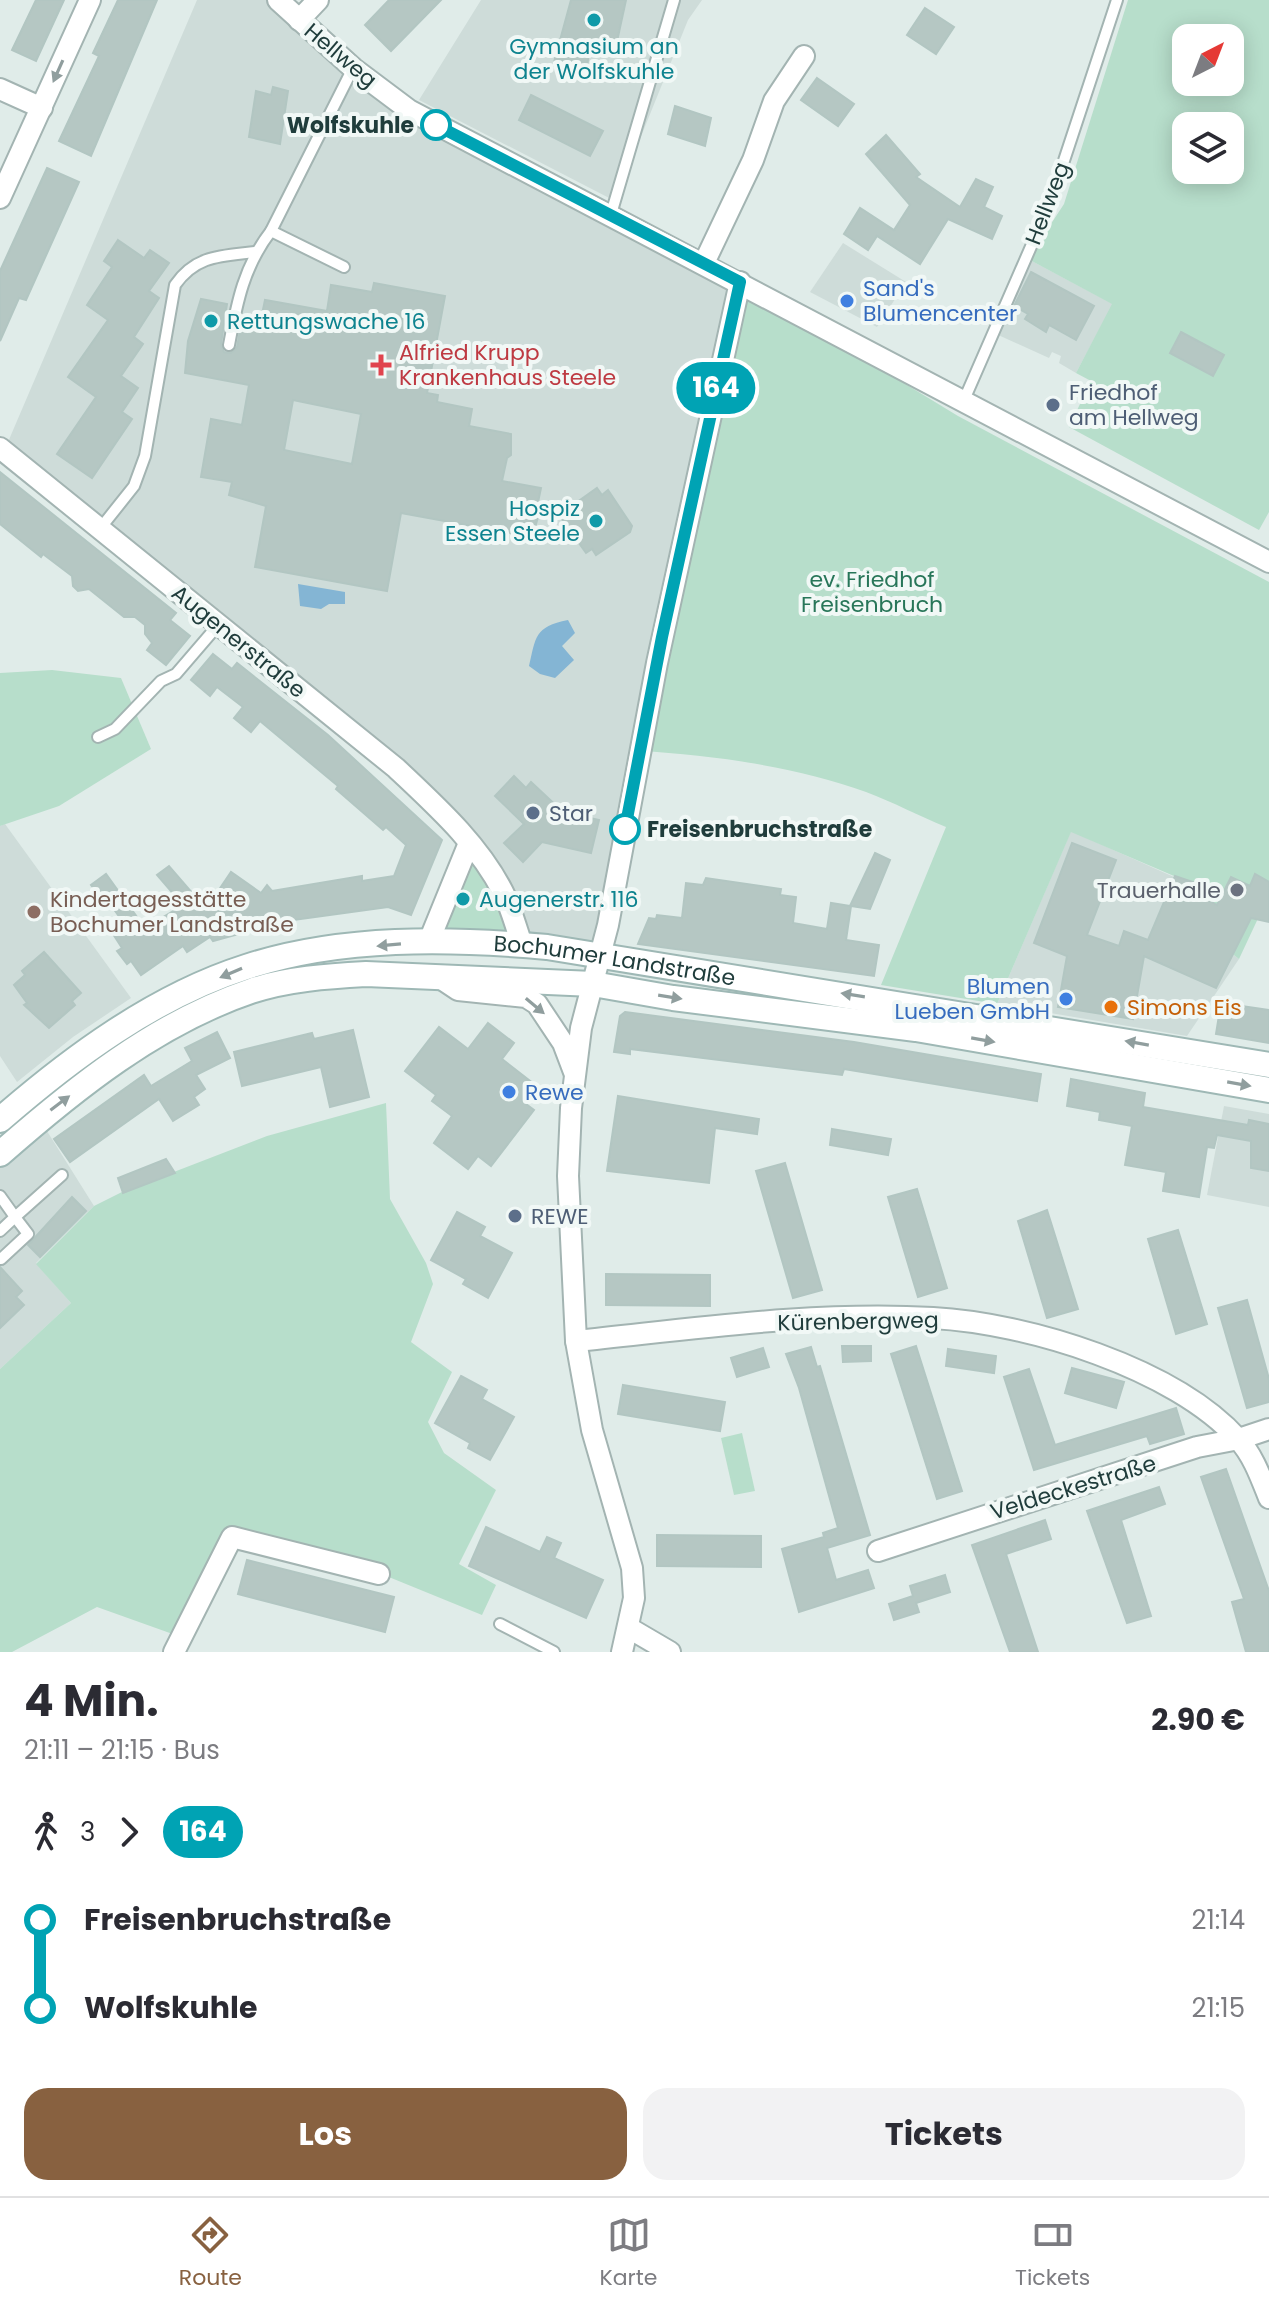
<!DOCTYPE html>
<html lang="de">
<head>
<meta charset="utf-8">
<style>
  :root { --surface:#fff; --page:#f2f2f3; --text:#2b2b33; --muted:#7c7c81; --line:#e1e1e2; --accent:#886140 }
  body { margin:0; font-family:Poppins,sans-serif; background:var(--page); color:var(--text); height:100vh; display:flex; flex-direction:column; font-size:30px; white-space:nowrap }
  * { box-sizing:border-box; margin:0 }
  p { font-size:26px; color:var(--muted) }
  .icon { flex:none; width:44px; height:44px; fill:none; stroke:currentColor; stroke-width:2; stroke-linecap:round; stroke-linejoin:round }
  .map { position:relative; height:1652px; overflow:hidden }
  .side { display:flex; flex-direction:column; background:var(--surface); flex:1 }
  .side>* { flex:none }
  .badge { padding:0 16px; border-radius:26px; font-size:28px; line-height:52px }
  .needle { width:52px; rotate:42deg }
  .tools { position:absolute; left:1172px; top:24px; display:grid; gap:16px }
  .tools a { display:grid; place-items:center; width:72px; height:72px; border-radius:16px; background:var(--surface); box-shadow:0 4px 20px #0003; font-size:40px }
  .map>.badge { position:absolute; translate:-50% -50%; box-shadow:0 0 0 4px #fff }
  .legs { display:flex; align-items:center; gap:12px; height:88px; padding:0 24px; font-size:26px }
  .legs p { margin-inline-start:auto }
  .headline { display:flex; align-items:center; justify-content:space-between; height:136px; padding:0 24px }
  h1 { font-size:44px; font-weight:700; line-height:60px }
  .button { display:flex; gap:16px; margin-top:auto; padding:16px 24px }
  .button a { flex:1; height:92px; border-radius:24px; background:var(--accent); color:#fff; font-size:32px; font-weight:700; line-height:92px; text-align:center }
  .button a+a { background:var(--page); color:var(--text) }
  ul { padding:0 24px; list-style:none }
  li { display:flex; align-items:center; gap:28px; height:88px; font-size:30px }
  li i { display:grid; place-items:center; width:12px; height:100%; margin:0 10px; background:currentColor }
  li i::after { content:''; width:20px; height:20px; margin:-10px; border:6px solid; border-radius:50%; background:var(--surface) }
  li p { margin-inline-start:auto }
  li:first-child i { background:linear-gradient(#0000 50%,currentColor 0) }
  li:last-child i { background:linear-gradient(currentColor 50%,#0000 0) }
  .tab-bar { display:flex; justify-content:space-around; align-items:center; height:112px; border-top:2px solid var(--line); background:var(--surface); font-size:22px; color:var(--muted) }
  .tab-bar a { display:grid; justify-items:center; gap:4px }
  .tab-bar .on { color:var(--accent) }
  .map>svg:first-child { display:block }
  .built { fill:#cedcd9 }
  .green { fill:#b7decb; fill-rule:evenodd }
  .water { fill:#84b5d4 }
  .building { fill:#b5c7c3; stroke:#b2c6c2; stroke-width:2; fill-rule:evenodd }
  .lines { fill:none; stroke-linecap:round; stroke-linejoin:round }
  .lane-casing { stroke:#a3b4b2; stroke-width:14 }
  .street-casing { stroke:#a3b4b2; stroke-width:24 }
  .secondary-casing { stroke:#9eb8b5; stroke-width:28 }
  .lane { stroke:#fff; stroke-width:10 }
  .street { stroke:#fff; stroke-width:20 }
  .secondary { stroke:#fff; stroke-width:24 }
  .oneway { fill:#909e9e }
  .line-1-casing { stroke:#fff; stroke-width:18 }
  .line-1 { stroke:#00a3b4; stroke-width:12 }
  .culture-dot { fill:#0f9aa8; stroke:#f1f8f6; stroke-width:3 }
  .stop-1-dot { fill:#fff; stroke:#00a3b4; stroke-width:4 }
  .shop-dot { fill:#3f7fe0; stroke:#f1f8f6; stroke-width:3 }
  .health-dot { fill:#e0444e; stroke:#f1f8f6; stroke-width:3 }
  .service-dot { fill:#5c6f8a; stroke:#f1f8f6; stroke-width:3 }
  .worship-dot { fill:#6b7280; stroke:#f1f8f6; stroke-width:3 }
  .education-dot { fill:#8d6e63; stroke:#f1f8f6; stroke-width:3 }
  .food-dot { fill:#e8710a; stroke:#f1f8f6; stroke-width:3 }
  .labels { text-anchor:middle; stroke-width:8; stroke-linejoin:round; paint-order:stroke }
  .culture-label { font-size:22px; fill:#0d838f; stroke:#f1f8f6; text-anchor:start }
  .street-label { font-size:22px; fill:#203d3c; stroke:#f1f8f6 }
  .stop-label { font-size:22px; font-weight:bold; fill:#203d3c; stroke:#f1f8f6; text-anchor:end }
  .shop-label { font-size:22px; fill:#366cbe; stroke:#f1f8f6; text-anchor:start }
  .health-label { font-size:22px; fill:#be3a42; stroke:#f1f8f6; text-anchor:start }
  .service-label { font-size:22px; fill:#4e5e75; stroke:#f1f8f6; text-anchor:start }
  .park-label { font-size:22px; fill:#287659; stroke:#f1f8f6 }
  .worship-label { font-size:22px; fill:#5b616d; stroke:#f1f8f6; text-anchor:end }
  .education-label { font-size:22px; fill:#785e54; stroke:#f1f8f6; text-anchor:start }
  .food-label { font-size:22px; fill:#c56008; stroke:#f1f8f6; text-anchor:start }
</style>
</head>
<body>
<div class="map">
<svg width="1269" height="1652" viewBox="0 0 1269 1652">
  <rect width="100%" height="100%" fill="#e0ece9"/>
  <!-- built -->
  <g class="built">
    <polygon points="197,0 277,0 353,69 739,281 601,956 523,945 469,841 5,449"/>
    <polygon points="481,0 702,0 688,20 615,201 419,100"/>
    <polygon points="843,243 906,282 877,327 810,292"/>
    <polygon points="1028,259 1113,304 1076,373 1059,363 1061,356 1052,352 1049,358 996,334"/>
    <polygon points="5,824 131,998 73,1037 17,1082 0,1056 0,826"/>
    <polygon points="1071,831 1174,877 1166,903 1239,959 1187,1036 997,1004"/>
    <polygon points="1224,1106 1269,1114 1269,1207 1207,1195"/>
    <polygon points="40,1120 94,1206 36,1263 71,1303 0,1369 0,1155"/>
  </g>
  <!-- green -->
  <g class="green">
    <path d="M 1128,0 L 1269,0 L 1269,512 L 1259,530 L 1069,427 L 1091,381 L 1076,373 L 1112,304 L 1028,259 L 1064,204 ZM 1186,38 L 1230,38 L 1230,82 L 1186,82 ZM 1186,126 L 1230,126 L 1230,170 L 1186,170 Z"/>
    <path d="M 741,284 L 958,416 L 1269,582 L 1269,895 L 1239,959 L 1166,902 L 1174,876 L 1071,832 L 997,1004 L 881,985 L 946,827 C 919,816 893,802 866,792 C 796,767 714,755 640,751 Z"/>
    <polygon points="52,670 121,678 151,749 59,806 0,826 0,673"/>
    <polygon points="470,845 521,944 430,940"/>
    <polygon points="386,1103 390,1199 426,1263 433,1284 411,1342 452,1372 428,1422 444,1453 496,1490 459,1564 496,1585 482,1615 379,1573 232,1536 181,1637 97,1607 12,1652 0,1652 0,1369 71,1303 36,1264 94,1206 122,1192 267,1136"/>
    <polygon points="742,1433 755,1491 734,1495 721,1438"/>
  </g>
  <!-- water -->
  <g class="water">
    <polygon points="298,584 345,592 345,604 329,604 321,609 300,606"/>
    <path d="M 568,620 L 575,633 L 562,646 L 574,660 L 555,678 L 540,674 L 529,666 C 536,637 534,627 568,620 Z"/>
  </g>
  <!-- building -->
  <g class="building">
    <polygon points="36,0 64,0 36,61 12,50"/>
    <polygon points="118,0 157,0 91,156 59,141 99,56 93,53"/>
    <polygon points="389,0 441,0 391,51 365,25"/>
    <polygon points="571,0 626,0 616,46 591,40 586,73 553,66"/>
    <polygon points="925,8 954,27 936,54 907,35"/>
    <polygon points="817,78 854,104 838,126 801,100"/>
    <polygon points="273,87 288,91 280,144 249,137 256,91 271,95"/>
    <polygon points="531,95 603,131 590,156 519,120"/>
    <polygon points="675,106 711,118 705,146 668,134"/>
    <polygon points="886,135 920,174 916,177 960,207 976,179 993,187 984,207 1002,216 992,239 948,219 920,264 877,236 868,250 844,234 860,208 894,230 910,205 866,154"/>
    <polygon points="47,168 79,182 26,300 19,298 0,341 0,271"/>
    <polygon points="118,240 144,258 150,250 169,263 149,291 159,298 134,337 143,344 121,376 138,388 122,412 132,419 92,478 57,454 96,397 68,377 108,320 87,305 112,267 104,261"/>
    <polygon points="1031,272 1094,306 1076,340 1049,325 1046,332 1025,319 1028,314 1014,306"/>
    <path d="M 374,283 L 445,296 L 427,393 L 438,395 L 437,402 L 472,409 L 469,426 L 511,434 L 511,455 L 507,458 L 502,481 L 541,488 L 537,507 L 541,507 L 531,541 L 515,538 L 515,534 L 401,513 L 387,591 L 255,567 L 266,506 L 229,495 L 232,482 L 201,477 L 211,419 L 242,425 L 249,385 L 185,373 L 188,341 L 201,299 L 227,304 L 221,344 L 224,352 L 231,353 L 237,347 L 242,320 L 260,324 L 265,300 L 327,311 L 331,285 L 372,292 ZM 293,400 L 361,414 L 352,464 L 284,450 Z"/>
    <polygon points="1181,332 1224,355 1213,376 1170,353"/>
    <polygon points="0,472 176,613 170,620 190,636 166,665 147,650 152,643 145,634 145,625 135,617 124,617 89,589 78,591 73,586 72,576 43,554 41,557 0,524"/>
    <polygon points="597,488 602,495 608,490 632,526 630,532 596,555 592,549 586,553 559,515"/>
    <polygon points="213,654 232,669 237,663 328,735 442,840 411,915 388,907 286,921 213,941 210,937 187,952 183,946 141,975 131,961 127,964 117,951 122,948 113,934 125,925 106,898 103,901 91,885 106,874 145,928 183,905 157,875 169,866 206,909 231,872 261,893 267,885 272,891 362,876 362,881 394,876 406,845 386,827 383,830 336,789 338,786 260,721 251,732 234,718 243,707 217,687 210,696 191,680"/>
    <polygon points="514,776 526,788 531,782 563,812 599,820 591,853 542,842 523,862 504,843 524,824 495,796"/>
    <polygon points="1072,843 1116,860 1087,935 1119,946 1124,931 1148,940 1175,876 1193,882 1190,890 1217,905 1231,877 1250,886 1255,874 1269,882 1269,922 1251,918 1216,988 1144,956 1133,1019 1058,1007 1067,956 1034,943"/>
    <polygon points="875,853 890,860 870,909 851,906 846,940 879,945 874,976 638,944 649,918 656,919 657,915 682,918 686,883 703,885 706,878 781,889 780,895 796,897 793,923 827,929 831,903 850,906"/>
    <polygon points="44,952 81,993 72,1001 75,1005 49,1028 24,1005 27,1003 14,985 25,975 22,971"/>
    <polygon points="1221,1003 1269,1010 1269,1043 1216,1034"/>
    <polygon points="625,1012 854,1042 1041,1074 1037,1101 844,1069 842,1075 630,1049 630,1054 614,1052 620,1016"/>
    <polygon points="488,1023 514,1043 502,1059 534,1084 522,1101 534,1110 491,1166 478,1156 468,1169 434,1143 452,1116 432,1101 436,1095 405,1071 439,1027 468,1049"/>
    <polygon points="353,1030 369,1097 330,1107 321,1067 242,1086 234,1052 312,1033 314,1039"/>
    <polygon points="217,1032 230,1058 196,1075 205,1089 194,1097 199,1105 173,1121 159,1099 70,1162 54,1139 144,1075 151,1086 192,1061 185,1048"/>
    <polygon points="1071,1079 1145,1093 1143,1107 1248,1125 1249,1120 1269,1124 1269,1171 1251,1168 1251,1141 1217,1135 1214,1148 1207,1147 1199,1197 1163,1191 1166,1172 1125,1165 1132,1126 1099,1120 1100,1112 1067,1106"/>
    <polygon points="618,1096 759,1119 757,1134 715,1128 709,1183 607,1171"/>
    <polygon points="832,1129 891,1139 888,1155 830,1145"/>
    <polygon points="166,1159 175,1173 123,1193 118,1178"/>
    <polygon points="785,1163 822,1290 793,1298 756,1171"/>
    <polygon points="917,1189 947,1288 918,1297 888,1197"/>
    <polygon points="72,1197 86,1211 40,1257 28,1245"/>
    <polygon points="1047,1210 1078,1309 1047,1318 1018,1221"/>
    <polygon points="457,1212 485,1227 480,1236 512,1253 488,1298 463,1284 466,1279 431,1260"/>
    <polygon points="1178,1230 1207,1324 1176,1334 1148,1239"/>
    <polygon points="0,1267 22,1291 16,1297 24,1305 0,1328"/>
    <polygon points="606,1274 710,1275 710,1306 606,1305"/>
    <polygon points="1247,1300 1269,1379 1269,1402 1247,1408 1218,1308"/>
    <polygon points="842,1346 871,1346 871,1361 843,1362"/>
    <polygon points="916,1346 962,1491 937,1499 891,1354"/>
    <polygon points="811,1347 817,1367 820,1366 870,1535 827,1548 836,1580 868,1570 874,1588 799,1612 782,1549 824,1537 823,1533 838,1528 799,1388 786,1354"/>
    <polygon points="763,1348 769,1367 737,1377 731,1358"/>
    <polygon points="948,1349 996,1356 994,1373 946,1366"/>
    <polygon points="1072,1368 1124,1382 1116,1408 1065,1393"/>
    <polygon points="1029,1369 1055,1445 1176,1408 1184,1434 1150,1444 1147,1436 1034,1470 1004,1377"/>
    <polygon points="461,1376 487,1390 482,1399 514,1417 490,1460 468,1448 470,1443 435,1423"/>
    <polygon points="623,1385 725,1402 720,1431 618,1414"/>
    <polygon points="1226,1469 1269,1591 1269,1652 1246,1652 1232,1602 1244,1599 1201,1477"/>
    <polygon points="1159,1487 1165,1504 1121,1520 1151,1616 1127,1623 1087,1511"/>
    <polygon points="1045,1520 1051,1539 1006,1554 1038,1652 1010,1652 972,1545"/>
    <polygon points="486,1527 540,1552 547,1537 561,1543 554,1558 603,1580 586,1618 469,1566"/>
    <polygon points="657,1535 761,1536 761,1567 657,1566"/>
    <polygon points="247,1560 394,1597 385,1632 238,1594"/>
    <polygon points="945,1575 950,1592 916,1603 919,1612 894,1620 889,1604 913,1596 910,1586"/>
  </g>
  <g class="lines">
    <defs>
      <g id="lane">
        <polyline points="611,214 674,0"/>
        <polyline points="271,231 344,267"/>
        <path d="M 229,345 C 237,302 244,266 271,231 L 353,68"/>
        <polyline points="964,400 1050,203 1117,0"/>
        <path d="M 99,530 L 134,486 L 145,456 L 175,285 C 196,255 221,256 255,252"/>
        <polyline points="98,737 115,729 161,681 176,674 219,624"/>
        <polyline points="0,1196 15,1217 0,1231"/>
        <polyline points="1,1259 28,1234 15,1217 62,1175"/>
        <polyline points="500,1624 554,1652"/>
      </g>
      <g id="street">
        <polyline points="278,0 353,68 409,110 1269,562"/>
        <polyline points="299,20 318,0"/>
        <polyline points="0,89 42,108"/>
        <polyline points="0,198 90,0"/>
        <polyline points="704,263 753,160 774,101 804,56"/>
        <path d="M 0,448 L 396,768 C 435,805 478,843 503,892 C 511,908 516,927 522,945"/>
        <polyline points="429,941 469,843"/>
        <polyline points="437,976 458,990 526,997 537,1004 563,1043 574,1072"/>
        <path d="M 576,1341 C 694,1329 814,1311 933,1318 C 1027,1323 1174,1368 1238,1439 C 1253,1455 1261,1478 1269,1498"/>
        <polyline points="878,1551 1197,1447 1239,1439 1269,1429"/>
        <polyline points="629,1628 670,1652"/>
        <polyline points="174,1652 232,1537 379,1574"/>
        <polyline points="622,1652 634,1598 632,1568 592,1430 576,1341 568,1176 571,1108 581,1028 608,925 657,663 740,282"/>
      </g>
      <g id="secondary">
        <path id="s1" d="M 0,1120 C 71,1058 155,996 246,967 C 341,936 449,938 547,947 L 1269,1065"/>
        <path d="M 0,1154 C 74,1089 156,1023 251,991 C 286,979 329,976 366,974 L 593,984 L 673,998 L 916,1029 L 1269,1090"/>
      </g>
    </defs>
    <!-- lane casing -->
    <use href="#lane" class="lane-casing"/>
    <!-- street casing -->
    <use href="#street" class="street-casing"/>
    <!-- secondary casing -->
    <use href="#secondary" class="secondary-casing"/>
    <!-- lane -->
    <use href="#lane" class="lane"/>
    <!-- street -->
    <use href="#street" class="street"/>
    <!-- secondary -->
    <use href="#secondary" class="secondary"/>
  </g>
  <!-- one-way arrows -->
  <defs><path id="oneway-solid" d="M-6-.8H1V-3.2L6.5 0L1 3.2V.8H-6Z" transform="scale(2)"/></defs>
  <g class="oneway">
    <use href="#oneway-solid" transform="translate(58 71) rotate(114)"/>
    <use href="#oneway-solid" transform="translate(389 945) rotate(175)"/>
    <use href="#oneway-solid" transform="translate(231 973) rotate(157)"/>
    <use href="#oneway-solid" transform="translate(853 995) rotate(-171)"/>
    <use href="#oneway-solid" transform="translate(670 997) rotate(9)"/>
    <use href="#oneway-solid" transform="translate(535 1006) rotate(40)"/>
    <use href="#oneway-solid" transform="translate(983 1040) rotate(10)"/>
    <use href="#oneway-solid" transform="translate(1137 1043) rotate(-170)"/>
    <use href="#oneway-solid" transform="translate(1239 1084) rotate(10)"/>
    <use href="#oneway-solid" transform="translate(60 1103) rotate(-37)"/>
  </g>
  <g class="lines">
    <defs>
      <polyline id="line-1" points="436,125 740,282 662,637 625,829"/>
    </defs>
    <!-- line-1 casing -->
    <use href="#line-1" class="line-1-casing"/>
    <!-- line-1 -->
    <use href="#line-1" class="line-1"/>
  </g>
  <!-- markers -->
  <g class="culture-dot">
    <circle cx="594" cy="20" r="8"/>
    <circle cx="211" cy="321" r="8"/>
    <circle cx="596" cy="521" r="8"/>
    <circle cx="463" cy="899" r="8"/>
  </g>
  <g class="stop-1-dot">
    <circle cx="436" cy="125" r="14"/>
    <circle cx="625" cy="829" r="14"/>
  </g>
  <g class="shop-dot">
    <circle cx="847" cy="301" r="8"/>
    <circle cx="1066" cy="999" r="8"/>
    <circle cx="509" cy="1092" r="8"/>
  </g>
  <path class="health-dot" d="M377 353h8v8h8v8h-8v8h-8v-8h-8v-8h8z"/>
  <g class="service-dot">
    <circle cx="1053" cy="405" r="8"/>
    <circle cx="533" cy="813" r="8"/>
    <circle cx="515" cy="1216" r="8"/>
  </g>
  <circle class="worship-dot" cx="1237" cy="890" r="8"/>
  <circle class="education-dot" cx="34" cy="912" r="8"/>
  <circle class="food-dot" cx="1111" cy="1007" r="8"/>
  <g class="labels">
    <!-- culture labels -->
    <g class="culture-label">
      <text x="594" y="54" text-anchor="middle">Gymnasium an<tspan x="594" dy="25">der Wolfskuhle</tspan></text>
      <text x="227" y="329">Rettungswache 16</text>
      <text x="580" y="516" text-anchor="end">Hospiz<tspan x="580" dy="25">Essen Steele</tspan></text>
      <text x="479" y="907">Augenerstr. 116</text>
    </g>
    <!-- street labels -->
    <g class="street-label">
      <text transform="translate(341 55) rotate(40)" y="8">Hellweg</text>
      <text transform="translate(1047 203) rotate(-69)" y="8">Hellweg</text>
      <text transform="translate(239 641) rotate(39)" y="8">Augenerstraße</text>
      <text dy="8" stroke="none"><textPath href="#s1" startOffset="664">Bochumer Landstraße</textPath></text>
      <text transform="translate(858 1321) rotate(-1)" y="8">Kürenbergweg</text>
      <text transform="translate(1073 1487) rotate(-17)" y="8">Veldeckestraße</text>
    </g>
    <!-- stop labels -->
    <g class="stop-label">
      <text x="414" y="133">Wolfskuhle</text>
      <text x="647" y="837" text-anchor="start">Freisenbruchstraße</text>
    </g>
    <!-- shop labels -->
    <g class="shop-label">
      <text x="863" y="296">Sand's<tspan x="863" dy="25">Blumencenter</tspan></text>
      <text x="1050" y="994" text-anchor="end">Blumen<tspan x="1050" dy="25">Lueben GmbH</tspan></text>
      <text x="525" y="1100">Rewe</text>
    </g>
    <!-- health labels -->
    <g class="health-label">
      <text x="399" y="360">Alfried Krupp<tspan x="399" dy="25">Krankenhaus Steele</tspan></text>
    </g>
    <!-- service labels -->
    <g class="service-label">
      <text x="1069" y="400">Friedhof<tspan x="1069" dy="25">am Hellweg</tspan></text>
      <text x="549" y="821">Star</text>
      <text x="531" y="1224">REWE</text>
    </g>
    <!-- park labels -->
    <g class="park-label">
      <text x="872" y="587">ev. Friedhof<tspan x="872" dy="25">Freisenbruch</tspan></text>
    </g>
    <!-- worship labels -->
    <g class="worship-label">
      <text x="1221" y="898">Trauerhalle</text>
    </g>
    <!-- education labels -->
    <g class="education-label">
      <text x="50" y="907">Kindertagesstätte<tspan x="50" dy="25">Bochumer Landstraße</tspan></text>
    </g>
    <!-- food labels -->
    <g class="food-label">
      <text x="1127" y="1015">Simons Eis</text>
    </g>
  </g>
</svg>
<div class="tools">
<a><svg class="needle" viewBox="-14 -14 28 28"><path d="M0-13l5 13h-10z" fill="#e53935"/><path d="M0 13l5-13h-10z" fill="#7c7c81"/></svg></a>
<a><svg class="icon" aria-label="layers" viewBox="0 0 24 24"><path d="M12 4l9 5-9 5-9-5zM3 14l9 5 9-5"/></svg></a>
</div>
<b class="badge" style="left:716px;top:388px;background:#00a3b4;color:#fff">164</b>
</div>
<section class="side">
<div class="headline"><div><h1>4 Min.</h1><p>21:11 – 21:15 · Bus</p></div><b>2.90 €</b></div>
<div class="legs"><svg class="icon" aria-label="walk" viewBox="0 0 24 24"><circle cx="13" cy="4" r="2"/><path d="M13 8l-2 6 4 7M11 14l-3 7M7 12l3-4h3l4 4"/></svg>3<svg class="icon" aria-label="forward" viewBox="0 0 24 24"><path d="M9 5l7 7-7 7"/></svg><b class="badge" style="background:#00a3b4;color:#fff">164</b></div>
<ul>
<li><i style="color:#00a3b4"></i><b>Freisenbruchstraße</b><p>21:14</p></li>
<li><i style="color:#00a3b4"></i><b>Wolfskuhle</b><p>21:15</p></li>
</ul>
<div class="button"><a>Los</a><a>Tickets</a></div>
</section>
<nav class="tab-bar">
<a class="on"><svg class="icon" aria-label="directions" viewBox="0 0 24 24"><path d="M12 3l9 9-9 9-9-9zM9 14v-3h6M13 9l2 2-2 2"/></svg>Route</a>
<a><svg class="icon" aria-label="map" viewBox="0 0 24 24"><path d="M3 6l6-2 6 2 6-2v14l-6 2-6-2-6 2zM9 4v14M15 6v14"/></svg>Karte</a>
<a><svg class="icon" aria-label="tickets" viewBox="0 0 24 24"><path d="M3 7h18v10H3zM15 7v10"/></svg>Tickets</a>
</nav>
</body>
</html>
